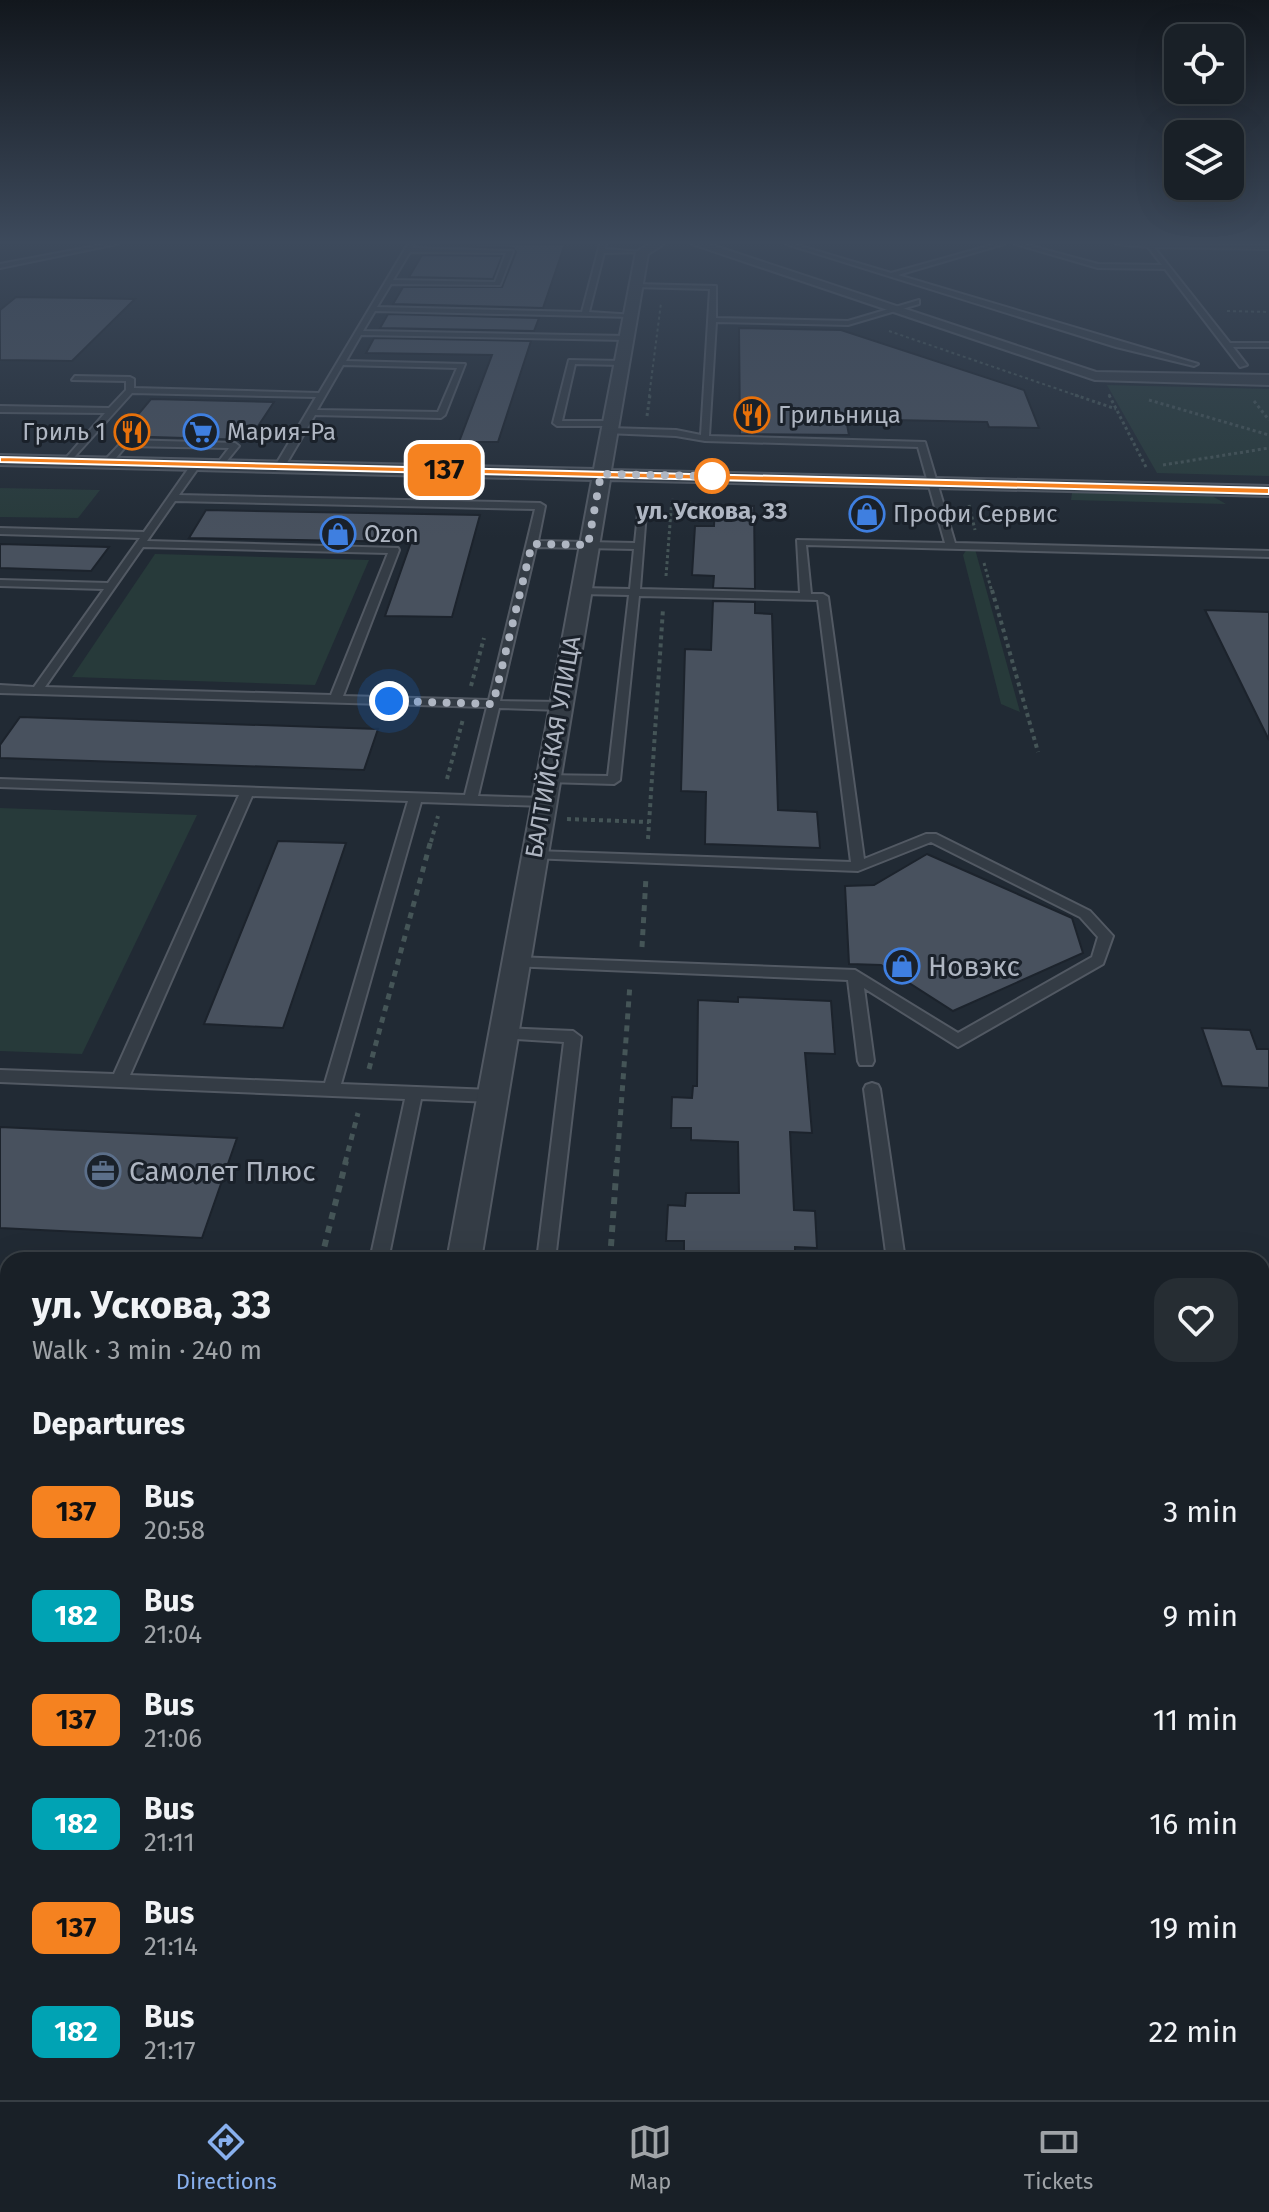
<!DOCTYPE html>
<html lang="en">
<head>
<meta charset="utf-8">
<style>
  :root { --surface:#192027; --page:#262d33; --text:#f1f3f6; --muted:#9fa3a7; --line:#373e44; --accent:#88b0ee }
  body { margin:0; font-family:"Fira Sans",sans-serif; background:var(--page); color:var(--text); height:100vh; display:flex; flex-direction:column; font-size:30px; white-space:nowrap }
  * { box-sizing:border-box; margin:0 }
  p { font-size:26px; color:var(--muted) }
  .icon { flex:none; width:44px; height:44px; fill:none; stroke:currentColor; stroke-width:2; stroke-linecap:round; stroke-linejoin:round }
  .map { position:relative; flex:1; overflow:hidden }
  .side { position:absolute; left:0px; top:1252px; width:1270px; height:848px; display:flex; flex-direction:column; background:var(--surface); border-radius:24px 24px 0 0; box-shadow:0 8px 32px #0002,0 0 0 2px var(--line) }
  .side>* { flex:none }
  .badge { padding:0 16px; border-radius:12px; font-size:28px; line-height:52px }
  .buttons { position:absolute; left:1164px; top:24px; display:grid; gap:16px }
  .buttons a { display:grid; place-items:center; width:80px; height:80px; border-radius:16px; background:var(--surface); box-shadow:0 8px 32px #0002,0 0 0 2px var(--line); font-size:40px }
  .you { position:absolute; width:40px; height:40px; margin:-20px; border:6px solid #fff; border-radius:50%; background:#1a73e8; box-shadow:0 0 0 12px #1a73e833 }
  .map>.badge { position:absolute; translate:-50% -50%; box-shadow:0 0 0 4px #fff }
  h2 { padding:0 32px; font-size:30px; line-height:72px }
  .round { display:grid; place-items:center; flex:none; width:84px; height:84px; border-radius:24px; background:var(--page) }
  .summary { display:flex; align-items:center; justify-content:space-between; height:136px; padding:0 32px }
  h1 { font-size:38px; font-weight:700; line-height:60px }
  ul { padding:0; list-style:none }
  li { display:flex; align-items:center; gap:24px; height:104px; padding:0 32px }
  li div { flex:1 }
  li b { display:block; font-size:30px }
  li em { font-style:normal }
  li .badge { min-width:88px; font-weight:700; text-align:center }
  .menu { display:flex; justify-content:space-around; align-items:center; height:112px; border-top:2px solid var(--line); background:var(--surface); font-size:22px; color:var(--muted) }
  .menu a { display:grid; justify-items:center; gap:4px }
  .menu .current { color:var(--accent) }
  .map>svg:first-child { display:block }
  .green { fill:#273a3a }
  .building { fill:#48515e; stroke:#1c232c; stroke-width:2 }
  .lines { fill:none; stroke-linecap:round; stroke-linejoin:round }
  .lane-casing { stroke:#525963; stroke-width:4 }
  .street-casing { stroke:#525963; stroke-width:4 }
  .path-far5 { stroke:#455557; stroke-width:2; stroke-dasharray:3 3; stroke-linecap:butt }
  .path-far4 { stroke:#455557; stroke-width:3; stroke-dasharray:3 3; stroke-linecap:butt }
  .path-far3 { stroke:#455557; stroke-width:4; stroke-dasharray:4 4; stroke-linecap:butt }
  .path-far2 { stroke:#455557; stroke-width:5; stroke-dasharray:6 6; stroke-linecap:butt }
  .path-far1 { stroke:#455557; stroke-width:6; stroke-dasharray:7 7; stroke-linecap:butt }
  .path { stroke:#455557; stroke-width:8; stroke-dasharray:9 9; stroke-linecap:butt }
  .lane { fill:#343c45; fill-rule:evenodd }
  .street { fill:#343c45; fill-rule:evenodd }
  .line { fill:#f58220; stroke:#fff; stroke-width:2 }
  .walk { stroke:#afb6c2; stroke-width:8; stroke-dasharray:0 14.4 }
  .stop-dot { fill:#fff; stroke:#f58220; stroke-width:4 }
  .labels { text-anchor:middle; stroke-width:6; stroke-linejoin:round; paint-order:stroke }
  .far-poi-label { font-size:24px; fill:#afb6c2; stroke:#1a212a; text-anchor:start }
  .far-stop-label { font-size:24px; font-weight:bold; fill:#afb6c2; stroke:#1a212a }
  .far-street-label { font-size:24px; fill:#afb6c2; stroke:#1a212a }
  .poi-label { font-size:28px; fill:#afb6c2; stroke:#1a212a; text-anchor:start }
</style>
</head>
<body>
<div class="map">
<svg width="1269" height="2100" viewBox="0 0 1269 2100">
  <rect width="100%" height="100%" fill="#212a34"/>
  <!-- green -->
  <g class="green">
    <polygon points="1107,385 1269,389 1269,476 1157,473"/>
    <polygon points="0,488 100,490 78,518 0,517"/>
    <polygon points="1080,490 1207,493 1226,504 1071,500 1072,493"/>
    <polygon points="967,549 975,549 1020,712 1001,704 963,555"/>
    <polygon points="155,554 156,554 369,560 315,685 72,677"/>
    <polygon points="0,808 197,815 82,1054 0,1051"/>
  </g>
  <!-- building -->
  <g class="building">
    <polygon points="428,244 565,244 543,308 393,304 403,287 502,287 516,252 513,248"/>
    <polygon points="422,255 502,256 493,279 409,277"/>
    <polygon points="16,297 87,298 135,299 72,361 0,360 0,310"/>
    <polygon points="388,314 539,318 534,331 380,328"/>
    <polygon points="739,328 841,330 1024,390 1039,428 989,427 987,422 846,419 849,435 740,434"/>
    <polygon points="374,338 531,341 498,442 459,442 492,355 366,353"/>
    <polygon points="151,399 274,402 249,440 120,436"/>
    <polygon points="715,505 754,506 755,589 713,588 714,576 692,575 695,526 714,526"/>
    <polygon points="206,510 480,515 452,617 385,616 411,542 189,538"/>
    <polygon points="0,544 109,547 91,571 0,568"/>
    <polygon points="713,601 755,602 755,613 772,614 778,810 817,812 820,848 705,844 706,792 681,791 685,649 711,650"/>
    <polygon points="1205,610 1269,612 1269,740"/>
    <polygon points="20,717 378,729 364,770 0,758 0,745"/>
    <polygon points="278,841 346,843 283,1028 204,1024"/>
    <polygon points="927,854 1072,918 1083,953 953,1011 881,965 849,964 845,886 874,885"/>
    <polygon points="738,997 831,1001 835,1054 805,1053 812,1133 790,1132 794,1210 815,1211 817,1248 795,1247 795,1260 684,1257 684,1241 666,1241 668,1205 685,1206 686,1193 739,1193 738,1142 691,1140 691,1128 671,1128 672,1097 692,1098 693,1086 697,1086 698,1000 738,1002"/>
    <polygon points="1202,1028 1250,1030 1257,1049 1269,1049 1269,1088 1222,1086"/>
    <polygon points="0,1127 237,1138 202,1238 0,1228"/>
  </g>
  <g class="lines">
    <defs>
      <g id="lane">
        <polygon points="106,244 117,244 0,268 0,264"/>
        <path d="M 408,244 L 414,244 L 412,248 L 513,251 L 500,285 L 391,284 L 377,307 L 582,312 L 600,244 L 606,244 L 605,249 L 645,252 L 604,253 L 589,312 L 635,315 L 631,317 L 375,311 L 363,331 L 626,336 L 630,338 L 626,340 L 361,335 L 346,361 L 465,364 L 445,415 L 441,418 L 315,415 L 285,466 L 280,469 L 275,466 L 316,397 L 132,393 L 68,464 L 64,461 L 65,459 L 105,413 L 0,412 L 0,406 L 109,408 L 126,390 L 126,381 L 72,380 L 75,376 L 130,377 L 134,379 L 134,388 L 319,393 ZM 410,252 L 506,253 L 495,282 L 393,280 ZM 343,365 L 457,368 L 438,412 L 317,410 Z"/>
        <polygon points="786,244 794,244 891,273 995,244 1004,244 898,275 1198,364 1194,366 1116,347"/>
        <polygon points="1015,244 1024,244 1098,264 1162,265 1148,247 1116,244 1269,245 1269,249 1154,247 1230,343 1269,343 1269,347 1233,347 1247,365 1240,367 1165,269 1098,268"/>
        <path d="M 635,284 L 716,286 L 716,318 L 848,321 L 919,300 L 919,304 L 848,325 L 716,322 L 709,436 L 925,442 L 955,543 L 1269,551 L 1269,557 L 806,545 L 811,594 L 823,594 L 828,597 L 864,859 L 926,834 L 936,834 L 1090,911 L 1113,936 L 1103,964 L 958,1047 L 864,988 L 874,1061 L 872,1065 L 860,1065 L 858,1061 L 848,980 L 510,966 L 508,962 L 515,957 L 855,970 L 958,1033 L 1092,957 L 1098,937 L 1080,917 L 931,842 L 858,871 L 530,858 L 528,855 L 530,852 L 535,851 L 851,862 L 818,600 L 639,596 L 620,780 L 614,784 L 548,782 L 542,778 L 543,775 L 608,776 L 629,595 L 580,594 L 575,591 L 580,588 L 630,589 L 634,549 L 536,547 L 500,701 L 561,702 L 567,706 L 561,710 L 499,708 L 478,796 L 544,798 L 551,802 L 544,806 L 421,802 L 341,1084 L 492,1090 L 498,1092 L 500,1096 L 498,1100 L 492,1102 L 421,1099 L 388,1260 L 370,1260 L 405,1099 L 0,1082 L 0,1070 L 114,1074 L 239,795 L 0,787 L 0,779 L 465,795 L 487,707 L 0,693 L 0,685 L 34,687 L 104,589 L 0,586 L 0,580 L 108,583 L 140,538 L 0,534 L 0,528 L 144,532 L 193,462 L 196,461 L 201,464 L 179,495 L 540,503 L 545,506 L 538,541 L 635,543 L 638,514 L 646,512 L 640,589 L 800,593 L 797,540 L 945,543 L 918,447 L 705,441 L 676,436 L 606,433 L 605,431 L 609,428 L 676,430 L 701,435 L 710,289 L 633,287 ZM 175,501 L 535,509 L 489,700 L 343,696 L 399,550 L 398,548 L 147,541 ZM 143,547 L 388,553 L 331,695 L 45,687 ZM 252,796 L 408,801 L 325,1083 L 130,1075 Z"/>
        <polygon points="569,360 621,361 625,363 621,365 575,364 562,421 610,421 614,424 613,426 557,426 553,423"/>
        <polygon points="124,440 235,443 239,446 221,468 216,465 229,448 126,446 111,464 105,464 105,460"/>
        <polygon points="504,1028 573,1031 581,1037 555,1260 537,1260 564,1042 498,1038 496,1034 498,1030"/>
        <polygon points="872,1083 878,1085 880,1089 905,1260 887,1260 864,1089 866,1085"/>
        <rect x="0" y="1272" width="8" height="16"/>
        <rect x="0" y="1514" width="8" height="22"/>
        <polygon points="1262,1539 1269,1540 1269,1562 1262,1561"/>
        <polygon points="1262,1655 1269,1656 1269,1680 1262,1679"/>
        <polygon points="1262,1710 1269,1713 1269,1761 1262,1758"/>
        <polygon points="1262,2005 1269,2006 1269,2034 1262,2033"/>
        <polygon points="176,2092 204,2092 202,2100 174,2100"/>
      </g>
      <g id="street">
        <polygon points="649,244 664,244 648,254 611,470 1269,486 1269,496 610,480 481,1260 447,1260 592,480 0,465 0,455 594,469 636,252"/>
        <polygon points="692,244 709,244 1096,372 1269,375 1269,385 1095,380"/>
        <polygon points="293,2092 347,2092 346,2100 292,2100"/>
      </g>
    </defs>
    <!-- lane casing -->
    <use href="#lane" class="lane-casing"/>
    <!-- street casing -->
    <use href="#street" class="street-casing"/>
    <!-- path-far5 -->
    <g class="path-far5">
      <polyline points="1227,311 1269,312"/>
      <polyline points="889,331 1081,397"/>
      <polyline points="1109,394 1110,397"/>
      <polyline points="649,397 661,303"/>
    </g>
    <!-- path-far4 -->
    <g class="path-far4">
      <polyline points="1075,395 1116,409"/>
      <polyline points="1109,395 1146,467"/>
      <polyline points="1149,400 1269,435"/>
      <polyline points="1254,401 1269,420"/>
      <polyline points="647,416 650,395"/>
      <polyline points="1163,465 1269,448"/>
      <polygon points="688,502 699,506 685,508"/>
      <polyline points="969,505 975,530"/>
      <polyline points="984,563 992,592"/>
      <polyline points="666,576 672,498"/>
    </g>
    <!-- path-far3 -->
    <g class="path-far3">
      <polyline points="992,590 1038,752"/>
      <polyline points="471,686 484,638"/>
      <polyline points="447,779 463,719"/>
      <polyline points="567,819 649,822"/>
      <polyline points="648,839 663,609"/>
      <polyline points="431,842 438,816"/>
    </g>
    <!-- path-far2 -->
    <g class="path-far2">
      <polyline points="642,947 646,877"/>
      <polyline points="369,1069 431,840"/>
      <polyline points="345,1163 358,1113"/>
      <polyline points="617,1163 630,984"/>
    </g>
    <!-- path-far1 -->
    <g class="path-far1">
      <polyline points="321,1260 346,1161"/>
      <polyline points="610,1260 617,1161"/>
    </g>
    <!-- path -->
    <g class="path">
      <polyline points="546,2092 546,2100"/>
      <polyline points="98,2100 101,2092"/>
      <polyline points="426,2100 427,2092"/>
    </g>
    <!-- lane -->
    <use href="#lane" class="lane"/>
    <!-- street -->
    <use href="#street" class="street"/>
  </g>
  <!-- sky -->
  <linearGradient id="sky" x2="0" y2="1"><stop stop-color="#12171d"/><stop offset="0.45" stop-color="#3d4a5c"/><stop offset="1" stop-color="#3d4a5c" stop-opacity="0"/></linearGradient>
  <rect width="1269" height="538" fill="url(#sky)"/>
  <!-- line -->
  <polygon class="line" points="0,457 1269,488 1269,494 0,462"/>
  <g class="lines">
    <!-- walk -->
    <polyline class="walk" points="389,701 493,704 532,544 588,545 601,474 712,476"/>
  </g>
  <!-- icons -->
  <defs>
    <symbol id="restaurant-ring" viewBox="-11 -11 22 22"><circle r="9.5" fill="#1a212a" stroke="#e8710a" stroke-width="1.5"/><path d="M-5-6h1v4h1v-4h1v4h1v-4h1v5L-1.5 .5V6h-2V.5L-5-1ZM5-6V6H3V1.5H1.5Q1.5-4 5-6Z" fill="#e8710a"/></symbol>
    <symbol id="supermarket-ring" viewBox="-11 -11 22 22"><circle r="9.5" fill="#1a212a" stroke="#3f7fe0" stroke-width="1.5"/><path d="M-6-5.5h2.5l.6 2H6L4.5 2H-2.5L-4.4-4H-6ZM-1.5 3.2a1.3 1.3 0 1 0 .1 0ZM3 3.2a1.3 1.3 0 1 0 .1 0Z" fill="#3f7fe0"/></symbol>
    <symbol id="shop-ring" viewBox="-11 -11 22 22"><circle r="9.5" fill="#1a212a" stroke="#3f7fe0" stroke-width="1.5"/><path d="M-5-2.5h2.3a2.7 3.5 0 0 1 5.4 0H5L5.5 6h-11ZM-1.5-2.5h3a1.5 2.3 0 0 0-3 0Z" fill="#3f7fe0"/></symbol>
    <symbol id="office-ring" viewBox="-11 -11 22 22"><circle r="9.5" fill="#1a212a" stroke="#5c6f8a" stroke-width="1.5"/><path d="M-6-3h4V-5.5h4V-3h4V5H-6ZM-1-4.5V-3h2v-1.5ZM-6 0V1H6V0Z" fill="#5c6f8a"/></symbol>
  </defs>
  <g fill-rule="evenodd">
    <use href="#restaurant-ring" x="732" y="395" width="40" height="40"/>
    <use href="#restaurant-ring" x="112" y="412" width="40" height="40"/>
    <use href="#supermarket-ring" x="181" y="412" width="40" height="40"/>
    <use href="#shop-ring" x="847" y="494" width="40" height="40"/>
    <use href="#shop-ring" x="318" y="514" width="40" height="40"/>
    <use href="#shop-ring" x="882" y="946" width="40" height="40"/>
    <use href="#office-ring" x="83" y="1151" width="40" height="40"/>
  </g>
  <!-- markers -->
  <circle class="stop-dot" cx="712" cy="476" r="16"/>
  <g class="labels">
    <!-- far-poi labels -->
    <g class="far-poi-label">
      <text x="778" y="423">Грильница</text>
      <text x="106" y="440" text-anchor="end">Гриль 1</text>
      <text x="227" y="440">Мария-Ра</text>
      <text x="893" y="522">Профи Сервис</text>
      <text x="364" y="542">Ozon</text>
    </g>
    <!-- far-stop labels -->
    <g class="far-stop-label">
      <text x="712" y="519">ул. Ускова, 33</text>
    </g>
    <!-- far-street labels -->
    <g class="far-street-label">
      <text transform="translate(553 747) rotate(-80)" y="8">БАЛТИЙСКАЯ УЛИЦА</text>
    </g>
    <!-- poi labels -->
    <g class="poi-label">
      <text x="928" y="976">Новэкс</text>
      <text x="129" y="1181">Самолет Плюс</text>
    </g>
  </g>
</svg>
<div class="buttons">
<a><svg class="icon" aria-label="locate" viewBox="0 0 24 24"><circle cx="12" cy="12" r="6"/><path d="M12 2v4M12 18v4M2 12h4M18 12h4"/></svg></a>
<a><svg class="icon" aria-label="layers" viewBox="0 0 24 24"><path d="M12 4l9 5-9 5-9-5zM3 14l9 5 9-5"/></svg></a>
</div>
<div class="you" style="left:389px;top:701px"></div>
<b class="badge" style="left:444px;top:470px;background:#f58220;color:#111">137</b>
<section class="side">
<div class="summary"><div><h1>ул. Ускова, 33</h1><p>Walk · 3 min · 240 m</p></div><a class="round"><svg class="icon" aria-label="heart" viewBox="0 0 24 24"><path d="M12 20l-8-8c-3-5 5-10 8-4 3-6 11-1 8 4z"/></svg></a></div>
<h2>Departures</h2>
<ul>
<li><span class="badge" style="background:#f58220;color:#111">137</span><div><b>Bus</b><p>20:58</p></div><em>3 min</em></li>
<li><span class="badge" style="background:#00a3b4;color:#fff">182</span><div><b>Bus</b><p>21:04</p></div><em>9 min</em></li>
<li><span class="badge" style="background:#f58220;color:#111">137</span><div><b>Bus</b><p>21:06</p></div><em>11 min</em></li>
<li><span class="badge" style="background:#00a3b4;color:#fff">182</span><div><b>Bus</b><p>21:11</p></div><em>16 min</em></li>
<li><span class="badge" style="background:#f58220;color:#111">137</span><div><b>Bus</b><p>21:14</p></div><em>19 min</em></li>
<li><span class="badge" style="background:#00a3b4;color:#fff">182</span><div><b>Bus</b><p>21:17</p></div><em>22 min</em></li>
</ul>
</section>
</div>
<nav class="menu">
<a class="current"><svg class="icon" aria-label="directions" viewBox="0 0 24 24"><path d="M12 3l9 9-9 9-9-9zM9 14v-3h6M13 9l2 2-2 2"/></svg>Directions</a>
<a><svg class="icon" aria-label="map" viewBox="0 0 24 24"><path d="M3 6l6-2 6 2 6-2v14l-6 2-6-2-6 2zM9 4v14M15 6v14"/></svg>Map</a>
<a><svg class="icon" aria-label="tickets" viewBox="0 0 24 24"><path d="M3 7h18v10H3zM15 7v10"/></svg>Tickets</a>
</nav>
</body>
</html>
